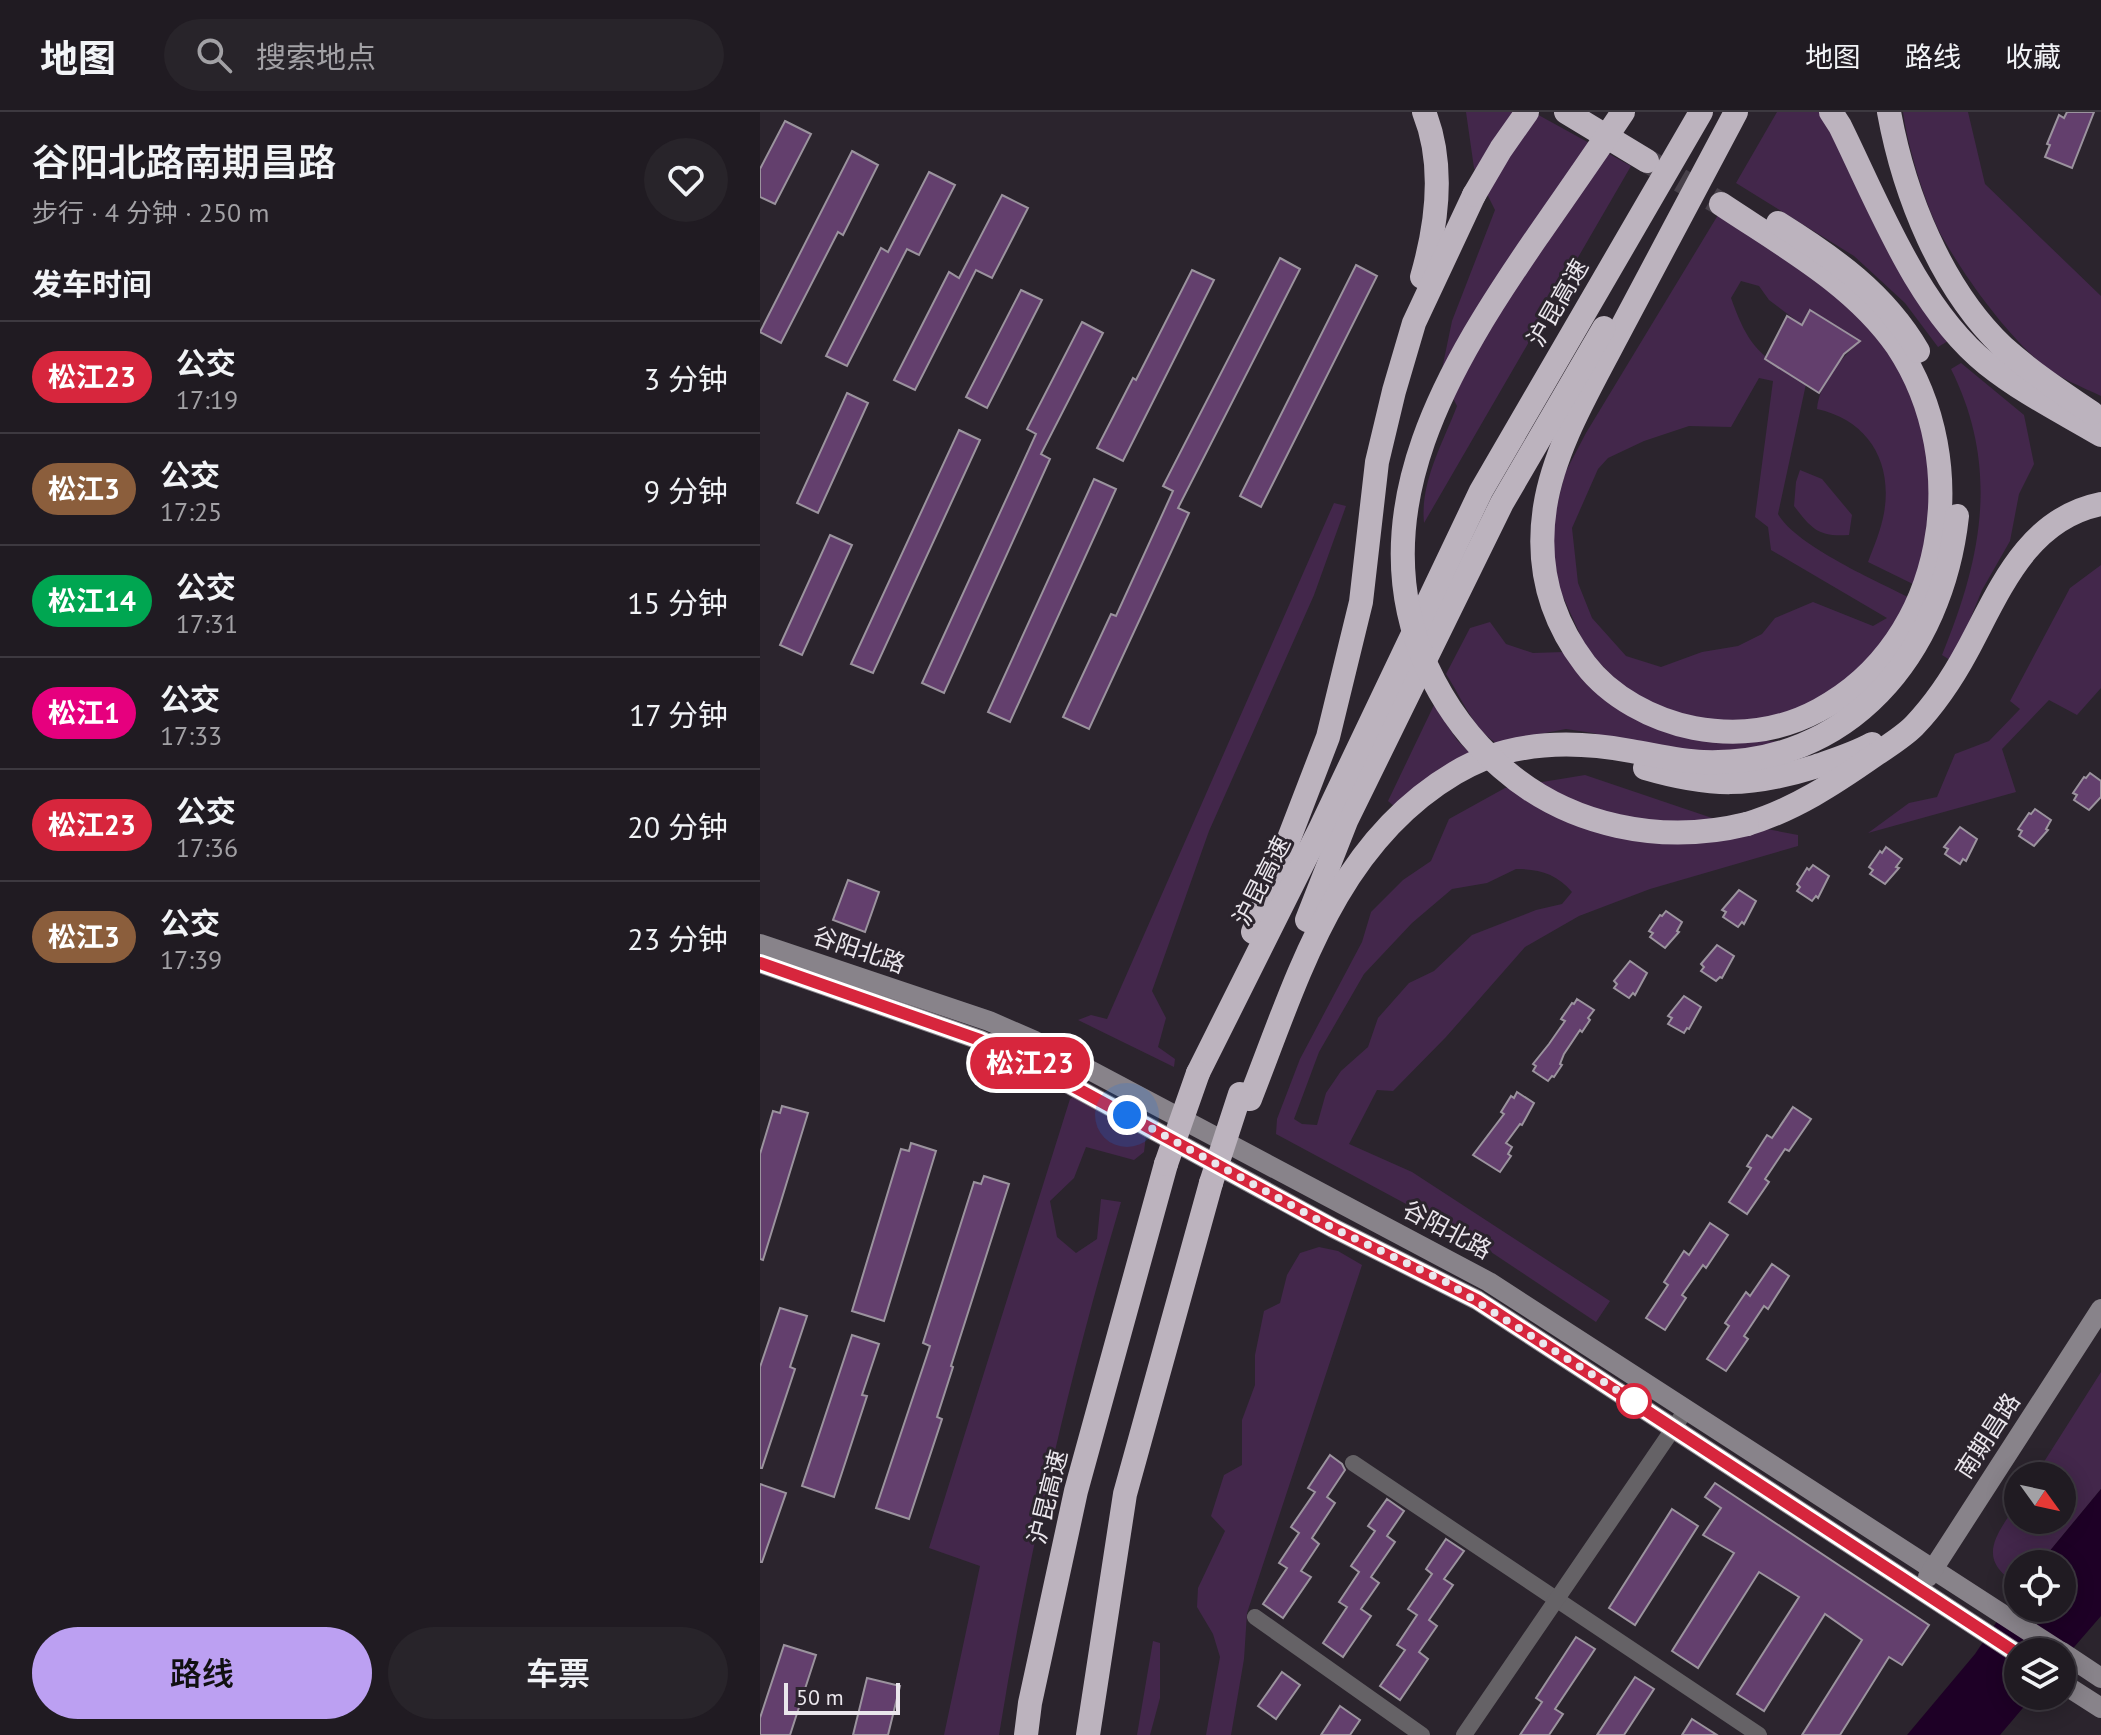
<!DOCTYPE html>
<html lang="zh">
<head>
<meta charset="utf-8">
<style>
  :root { --surface:#201b22; --page:#28242a; --text:#f1f3f6; --muted:#a2a1a5; --line:#3d3940; --accent:#bca0f2 }
  body { margin:0; font-family:"PT Sans","Noto Sans SC",sans-serif; background:var(--page); color:var(--text); height:100vh; display:flex; flex-direction:column; font-size:30px; white-space:nowrap }
  * { box-sizing:border-box; margin:0 }
  p { font-size:26px; color:var(--muted) }
  .icon { flex:none; width:44px; height:44px; fill:none; stroke:currentColor; stroke-width:2; stroke-linecap:round; stroke-linejoin:round }
  .map { position:relative; flex:1; overflow:hidden }
  .panel { display:flex; flex-direction:column; background:var(--surface); width:760px }
  .panel>* { flex:none }
  .badge { padding:0 16px; border-radius:26px; font-size:28px; line-height:52px }
  .needle { width:52px; rotate:123deg }
  .buttons { position:absolute; left:1244px; top:1350px; display:grid; gap:16px }
  .buttons a { display:grid; place-items:center; width:72px; height:72px; border-radius:50%; background:var(--surface); box-shadow:0 4px 20px #0003,0 0 0 2px var(--line); font-size:40px }
  .scale { position:absolute; left:24px; bottom:20px; width:116px; box-sizing:border-box; padding-left:8px; border:4px solid #eae6ec; border-top:0; font-size:22px; line-height:28px; white-space:nowrap; color:#eae6ec; -webkit-text-stroke:6px #2b242d; paint-order:stroke }
  .you { position:absolute; width:40px; height:40px; margin:-20px; border:6px solid #fff; border-radius:50%; background:#1a73e8; box-shadow:0 0 0 12px #1a73e833 }
  .map>.badge { position:absolute; translate:-50% -50%; box-shadow:0 0 0 4px #fff }
  h2 { padding:0 32px; font-size:30px; line-height:72px }
  .round { display:grid; place-items:center; flex:none; width:84px; height:84px; border-radius:42px; background:var(--page) }
  .head { display:flex; align-items:center; justify-content:space-between; height:136px; padding:0 32px }
  h1 { font-size:38px; font-weight:600; line-height:60px }
  .action { display:flex; gap:16px; margin-top:auto; padding:16px 32px }
  .action a { flex:1; height:92px; border-radius:48px; background:var(--accent); color:#111; font-size:32px; font-weight:600; line-height:92px; text-align:center }
  .action a+a { background:var(--page); color:var(--text) }
  ul { padding:0; list-style:none }
  li { display:flex; align-items:center; gap:24px; height:112px; padding:0 32px; border-top:2px solid var(--line) }
  li div { flex:1 }
  li b { display:block; font-size:30px }
  li em { font-style:normal }
  li .badge { min-width:88px; font-weight:700; text-align:center }
  header { display:flex; align-items:center; gap:48px; box-sizing:border-box; height:112px; padding:0 40px; background:var(--surface); border-bottom:2px solid var(--line) }
  header strong { font-size:38px }
  nav { display:flex; gap:44px; margin-inline-start:auto; font-size:28px }
  .search { width:560px; height:72px; background:var(--page); display:flex; align-items:center; gap:20px; box-sizing:border-box; padding:0 28px; border-radius:44px; color:var(--muted); font-size:30px }
  main { display:flex; flex:1; min-height:0 }
  .map>svg:first-child { display:block }
  .green { fill:#43274b; fill-rule:evenodd }
  .water { fill:#1e0026 }
  .building { fill:#633f6d; stroke:#9b939e; stroke-width:2 }
  .lines { fill:none; stroke-linecap:round; stroke-linejoin:round }
  .highway-tunnel { stroke:#48414a; stroke-width:24; stroke-dasharray:24 12; stroke-linecap:butt }
  .street { stroke:#656266; stroke-width:16 }
  .secondary { stroke:#88838a; stroke-width:20 }
  .highway { stroke:#bcb3be; stroke-width:24 }
  .highway-bridge { stroke:#bcb3be; stroke-width:24 }
  .line-casing { stroke:#fff; stroke-width:18 }
  .line { stroke:#d7263d; stroke-width:12 }
  .walk { stroke:#eae6ec; stroke-width:8; stroke-dasharray:0 14.4 }
  .stop-dot { fill:#fff; stroke:#d7263d; stroke-width:4 }
  .labels { text-anchor:middle; stroke-width:6; stroke-linejoin:round; paint-order:stroke }
  .street-label { font-size:24px; fill:#eae6ec; stroke:#2b242d }
</style>
</head>
<body>
<header>
<strong>地图</strong>
<div class="search"><svg class="icon" aria-label="search" viewBox="0 0 24 24"><circle cx="10" cy="10" r="6"/><path d="M15 15l6 6"/></svg>搜索地点</div>
<nav><a>地图</a><a>路线</a><a>收藏</a></nav>
</header>
<main>
<section class="panel">
<div class="head"><div><h1>谷阳北路南期昌路</h1><p>步行 · 4 分钟 · 250 m</p></div><a class="round"><svg class="icon" aria-label="heart" viewBox="0 0 24 24"><path d="M12 20l-8-8c-3-5 5-10 8-4 3-6 11-1 8 4z"/></svg></a></div>
<h2>发车时间</h2>
<ul>
<li><span class="badge" style="background:#d7263d;color:#fff">松江23</span><div><b>公交</b><p>17:19</p></div><em>3 分钟</em></li>
<li><span class="badge" style="background:#8b5e3c;color:#fff">松江3</span><div><b>公交</b><p>17:25</p></div><em>9 分钟</em></li>
<li><span class="badge" style="background:#00a651;color:#fff">松江14</span><div><b>公交</b><p>17:31</p></div><em>15 分钟</em></li>
<li><span class="badge" style="background:#e6007e;color:#fff">松江1</span><div><b>公交</b><p>17:33</p></div><em>17 分钟</em></li>
<li><span class="badge" style="background:#d7263d;color:#fff">松江23</span><div><b>公交</b><p>17:36</p></div><em>20 分钟</em></li>
<li><span class="badge" style="background:#8b5e3c;color:#fff">松江3</span><div><b>公交</b><p>17:39</p></div><em>23 分钟</em></li>
</ul>
<div class="action"><a>路线</a><a>车票</a></div>
</section>
<div class="map">
<svg width="1341" height="1623" viewBox="0 0 1341 1623">
  <rect width="100%" height="100%" fill="#2b242d"/>
  <!-- green -->
  <g class="green">
    <path d="M 706,0 L 773,0 L 871,54 L 664,411 C 660,370 683,331 697,294 L 681,262 L 692,209 L 735,98 L 714,56 Z"/>
    <polygon points="1017,0 1066,0 1188,229 1178,235 1145,191 1094,144 976,71"/>
    <path d="M 1143,0 L 1208,0 L 1225,72 L 1341,184 L 1341,284 C 1322,275 1299,266 1282,252 C 1247,223 1207,168 1184,128 C 1167,99 1147,33 1143,0 Z"/>
    <path d="M 958,103 L 1051,160 L 1108,208 L 1157,286 L 1175,370 L 1157,474 L 1108,450 C 1114,434 1121,418 1124,401 C 1133,350 1108,308 1057,297 C 1060,269 1080,248 1100,229 L 1050,198 L 1042,213 L 1009,188 L 999,174 L 981,169 L 971,186 C 989,237 1001,244 1046,272 L 1018,402 C 1036,434 1119,470 1154,488 L 1082,580 L 1005,608 L 929,608 L 885,589 L 861,573 L 827,538 L 800,478 L 790,422 L 805,361 L 826,321 ZM 999,266 L 1013,269 L 995,405 L 1008,415 L 1011,438 L 1127,506 L 1113,514 L 1053,490 L 1015,506 L 1002,522 L 978,534 L 942,540 L 901,555 L 866,544 L 832,506 L 818,471 L 812,416 L 838,357 L 848,346 L 884,329 L 929,314 L 971,315 Z"/>
    <path d="M 1201,251 L 1264,303 L 1274,352 L 1259,382 L 1250,429 L 1222,478 L 1193,550 L 1182,543 C 1222,446 1240,355 1191,257 Z"/>
    <path d="M 1040,358 L 1062,367 L 1092,403 L 1089,423 C 1058,425 1052,417 1034,394 L 1036,370 Z"/>
    <polygon points="574,391 586,394 554,483 449,719 392,879 406,906 398,935 415,947 414,955 318,908 331,903 347,907"/>
    <polygon points="1341,453 1341,576 1317,603 1289,588 1242,637 1256,680 1108,721 1149,691 1177,685 1195,642 1229,629 1260,597 1250,589 1310,476"/>
    <path d="M 730,510 L 746,532 L 773,541 L 804,540 L 841,583 L 985,628 L 1035,630 L 979,644 L 880,634 L 833,621 L 806,617 L 775,623 L 741,634 C 714,620 702,586 686,562 L 710,516 Z"/>
    <path d="M 674,593 L 697,628 L 711,642 C 681,653 659,674 635,695 L 628,689 Z"/>
    <path d="M 825,663 L 955,707 L 1038,723 L 1038,734 L 890,777 L 819,804 L 765,835 L 686,925 L 633,979 L 617,978 L 589,1032 L 652,1060 L 850,1189 L 836,1210 L 713,1128 L 516,1022 L 517,1007 L 540,947 L 602,830 L 611,800 L 643,768 L 671,749 L 689,707 L 745,676 ZM 756,757 C 779,757 797,762 812,780 L 802,792 L 776,798 L 712,823 L 674,859 L 649,871 L 618,906 L 608,935 L 581,959 L 566,981 L 557,1013 L 542,1012 L 534,1007 L 559,940 L 604,862 L 652,811 L 692,777 L 727,771 Z"/>
    <path d="M 318,981 L 387,1015 L 384,1040 L 374,1048 L 326,1035 L 314,1066 L 290,1089 L 297,1125 L 316,1141 L 337,1127 L 341,1087 L 361,1090 C 309,1265 268,1443 239,1623 L 184,1623 L 220,1454 L 169,1436 L 310,987 Z"/>
    <polygon points="559,1135 578,1139 602,1153 487,1501 484,1547 471,1623 446,1623 460,1545 453,1522 437,1495 438,1476 465,1419 451,1404 464,1363 482,1353 482,1308 495,1273 495,1243 504,1199 520,1191 527,1163 540,1141"/>
    <path d="M 1341,1260 L 1341,1377 L 1279,1452 L 1258,1452 L 1258,1473 C 1214,1446 1237,1423 1258,1390 L 1258,1408 L 1302,1408 L 1302,1364 L 1275,1364 Z"/>
    <polygon points="393,1529 400,1531 400,1586 390,1623 377,1623"/>
  </g>
  <!-- water -->
  <polygon class="water" points="1341,1377 1341,1504 1302,1549 1302,1540 1258,1540 1258,1584 1273,1584 1240,1623 1147,1623 1215,1542 1258,1478 1258,1496 1302,1496 1302,1452 1279,1452"/>
  <!-- building -->
  <g class="building">
    <polygon points="1307,0 1334,0 1312,56 1285,45 1290,33 1287,32 1299,3 1304,6"/>
    <polygon points="25,9 51,22 15,92 0,85 0,57"/>
    <polygon points="92,39 118,53 83,123 78,120 21,231 0,220"/>
    <polygon points="169,60 195,73 159,143 147,137 87,254 66,244 121,136 128,140"/>
    <polygon points="242,83 268,96 232,166 216,158 155,278 134,268 189,160 199,166"/>
    <polygon points="520,146 540,157 418,396 429,401 329,617 303,605 351,502 356,504 413,379 403,374"/>
    <polygon points="596,153 617,164 501,395 480,384"/>
    <polygon points="432,158 454,168 363,349 337,336 373,266 376,268"/>
    <polygon points="261,178 282,188 227,296 206,285"/>
    <polygon points="1050,198 1100,229 1084,242 1059,281 1005,247 1027,204 1042,213"/>
    <polygon points="322,210 343,221 281,342 290,347 184,581 162,571 276,322 267,317"/>
    <polygon points="87,281 108,291 58,401 37,391"/>
    <polygon points="199,318 220,328 113,561 91,552"/>
    <polygon points="334,367 356,377 250,610 228,600"/>
    <polygon points="70,423 92,433 42,543 20,533"/>
    <polygon points="1330,661 1341,669 1341,685 1329,698 1314,688 1317,683 1313,681 1324,665 1326,666"/>
    <polygon points="1275,697 1291,708 1286,717 1288,718 1274,734 1259,724 1262,719 1258,717 1269,701 1271,702"/>
    <polygon points="1200,715 1217,727 1206,749 1203,747 1200,752 1185,742 1188,737 1184,735"/>
    <polygon points="1126,735 1142,747 1136,755 1139,756 1125,772 1110,762 1113,758 1109,755 1120,739 1122,741"/>
    <polygon points="1053,753 1069,764 1058,786 1056,784 1052,789 1037,779 1040,775 1037,772 1047,756 1049,758"/>
    <polygon points="88,768 119,780 105,820 73,808"/>
    <polygon points="979,778 996,789 984,812 982,810 978,815 963,805 966,800 962,798"/>
    <polygon points="906,799 922,810 917,819 919,820 905,836 890,825 893,821 889,819 900,803 902,804"/>
    <polygon points="957,833 974,844 962,866 960,865 956,869 941,859 944,855 941,852"/>
    <polygon points="870,849 887,861 875,883 873,881 869,886 854,876 857,872 854,869"/>
    <polygon points="924,884 941,895 929,917 927,916 924,921 908,912 912,906 908,904"/>
    <polygon points="817,887 834,898 828,906 830,908 822,920 820,918 804,942 800,952 802,953 794,965 792,964 788,969 773,959 776,954 773,952 789,932 805,909 801,907 812,891 814,892"/>
    <polygon points="757,980 774,991 762,1013 760,1012 746,1031 752,1035 748,1042 751,1044 740,1060 713,1043 744,1002 741,1000 751,984 754,986"/>
    <polygon points="22,994 48,1001 3,1148 0,1147 0,1042 13,999 20,1001"/>
    <polygon points="1033,995 1051,1007 1029,1039 1025,1037 1005,1067 1009,1070 987,1102 969,1090 991,1056 987,1054 1007,1023 1012,1026"/>
    <polygon points="151,1031 176,1039 124,1209 92,1199 141,1037 149,1039"/>
    <polygon points="224,1064 249,1072 191,1254 193,1255 177,1305 182,1307 149,1407 116,1396 170,1234 163,1231 214,1070 221,1072"/>
    <polygon points="950,1111 968,1123 946,1156 943,1153 922,1183 926,1186 905,1218 886,1206 908,1173 904,1170 924,1139 929,1143"/>
    <polygon points="1012,1152 1029,1164 1008,1197 1004,1194 984,1224 988,1227 966,1259 947,1247 969,1214 965,1211 986,1180 990,1184"/>
    <polygon points="20,1196 47,1204 30,1255 35,1257 2,1356 0,1356 0,1255"/>
    <polygon points="92,1223 119,1232 102,1283 107,1284 74,1385 42,1374"/>
    <polygon points="570,1343 582,1352 585,1358 567,1385 575,1391 552,1426 559,1432 541,1459 551,1465 523,1506 503,1492 527,1456 519,1451 539,1421 531,1415 555,1380 548,1376"/>
    <polygon points="955,1371 1169,1513 1142,1553 1129,1545 1080,1623 1042,1623 1102,1528 1065,1502 1004,1599 977,1582 1039,1485 999,1460 938,1556 912,1539 974,1441 943,1423 961,1396 945,1385"/>
    <polygon points="0,1372 26,1381 2,1450 0,1450"/>
    <polygon points="627,1387 644,1399 627,1424 635,1430 611,1465 619,1471 601,1497 611,1504 583,1545 563,1531 587,1495 579,1490 599,1460 591,1454 615,1419 608,1414"/>
    <polygon points="912,1397 938,1414 875,1513 849,1496"/>
    <polygon points="686,1427 704,1439 684,1467 693,1473 669,1508 677,1514 659,1540 668,1547 640,1588 620,1574 645,1538 637,1533 657,1503 648,1497 672,1462 666,1457"/>
    <polygon points="816,1525 835,1537 795,1597 803,1602 789,1623 760,1623 782,1590 776,1586"/>
    <polygon points="24,1533 56,1543 30,1623 0,1623 0,1606"/>
    <polygon points="522,1560 540,1573 516,1607 498,1594"/>
    <polygon points="875,1565 894,1577 864,1623 837,1623"/>
    <polygon points="107,1566 140,1574 128,1623 93,1623"/>
    <polygon points="580,1594 600,1608 590,1623 561,1623"/>
    <polygon points="932,1607 957,1623 922,1623"/>
  </g>
  <g class="lines">
    <!-- highway-tunnel -->
    <polyline class="highway-tunnel" points="889,50 961,92"/>
    <!-- street -->
    <g class="street">
      <polyline points="593,1351 999,1623"/>
      <polyline points="495,1505 662,1623"/>
      <polyline points="704,1623 926,1298"/>
    </g>
    <!-- secondary -->
    <g class="secondary">
      <polyline points="0,832 229,909 275,929 729,1170 1301,1540"/>
      <polyline points="0,851 220,928 263,947 573,1116 717,1188 1258,1542"/>
      <polyline points="1168,1465 1341,1197"/>
      <polyline points="1302,1540 1341,1566"/>
      <polyline points="1302,1571 1341,1596"/>
    </g>
    <!-- highway -->
    <g class="highway">
      <polyline points="806,0 887,49"/>
      <path d="M 1071,0 L 1080,14 C 1118,91 1158,197 1227,252 C 1262,280 1302,300 1341,323"/>
      <path d="M 1129,0 C 1144,82 1181,176 1243,235 C 1271,260 1301,280 1332,301"/>
      <path d="M 961,92 C 1022,133 1094,172 1137,234 C 1215,351 1187,530 1059,598 C 1020,619 977,624 934,616 C 893,608 850,585 825,552 C 790,506 776,453 785,395 C 794,337 828,280 855,228 C 895,152 936,76 976,0"/>
      <path d="M 1018,111 C 1074,146 1124,181 1158,239"/>
      <path d="M 662,165 C 677,113 685,52 664,0"/>
      <path d="M 885,656 C 950,675 990,675 1054,655 C 1074,648 1094,642 1112,632"/>
      <path d="M 987,712 C 1034,698 1075,671 1115,643 C 1128,634 1143,625 1154,614 C 1175,592 1193,565 1207,539 C 1239,480 1266,407 1341,392"/>
      <polyline points="547,808 586,709 742,391 844,216"/>
      <polyline points="493,820 568,625 601,490 617,350 634,279 654,211 714,83"/>
      <polyline points="438,961 561,715 721,379 941,0"/>
      <path d="M 490,987 C 538,865 575,732 695,661 C 748,629 812,628 871,639 C 895,643 918,649 943,650 C 1089,655 1182,542 1197,404"/>
      <polyline points="266,1623 270,1591 316,1379 406,1052"/>
      <polyline points="328,1623 365,1382 451,1071"/>
    </g>
    <!-- highway-bridge -->
    <g class="highway-bridge">
      <path d="M 863,0 C 835,42 806,83 777,125 C 691,250 597,400 667,555 C 685,594 710,628 742,656 C 809,715 902,733 987,712"/>
      <polyline points="714,83 741,37 767,0"/>
      <polyline points="406,1052 438,961"/>
      <polyline points="451,1071 480,982"/>
    </g>
  </g>
  <g class="lines">
    <defs>
      <polyline id="line" points="0,851 220,928 263,947 573,1116 717,1188 1258,1542"/>
    </defs>
    <!-- line casing -->
    <use href="#line" class="line-casing"/>
    <!-- line -->
    <use href="#line" class="line"/>
    <!-- walk -->
    <polyline class="walk" points="367,1003 573,1116 686,1170 874,1289"/>
  </g>
  <!-- markers -->
  <circle class="stop-dot" cx="874" cy="1289" r="16"/>
  <g class="labels">
    <!-- street labels -->
    <g class="street-label">
      <text transform="translate(798 191) rotate(-60)" y="8">沪昆高速</text>
      <text transform="translate(502 769) rotate(-63)" y="8">沪昆高速</text>
      <text transform="translate(99 838) rotate(19)" y="8">谷阳北路</text>
      <text transform="translate(687 1118) rotate(28)" y="8">谷阳北路</text>
      <text transform="translate(1228 1324) rotate(-57)" y="8">南期昌路</text>
      <text transform="translate(288 1385) rotate(-76)" y="8">沪昆高速</text>
    </g>
  </g>
</svg>
<div class="buttons">
<a><svg class="needle" viewBox="-14 -14 28 28"><path d="M0-13l5 13h-10z" fill="#e53935"/><path d="M0 13l5-13h-10z" fill="#a2a1a5"/></svg></a>
<a><svg class="icon" aria-label="locate" viewBox="0 0 24 24"><circle cx="12" cy="12" r="6"/><path d="M12 2v4M12 18v4M2 12h4M18 12h4"/></svg></a>
<a><svg class="icon" aria-label="layers" viewBox="0 0 24 24"><path d="M12 4l9 5-9 5-9-5zM3 14l9 5 9-5"/></svg></a>
</div>
<div class="scale">50 m</div>
<div class="you" style="left:367px;top:1003px"></div>
<b class="badge" style="left:270px;top:951px;background:#d7263d;color:#fff">松江23</b>
</div>
</main>
</body>
</html>
